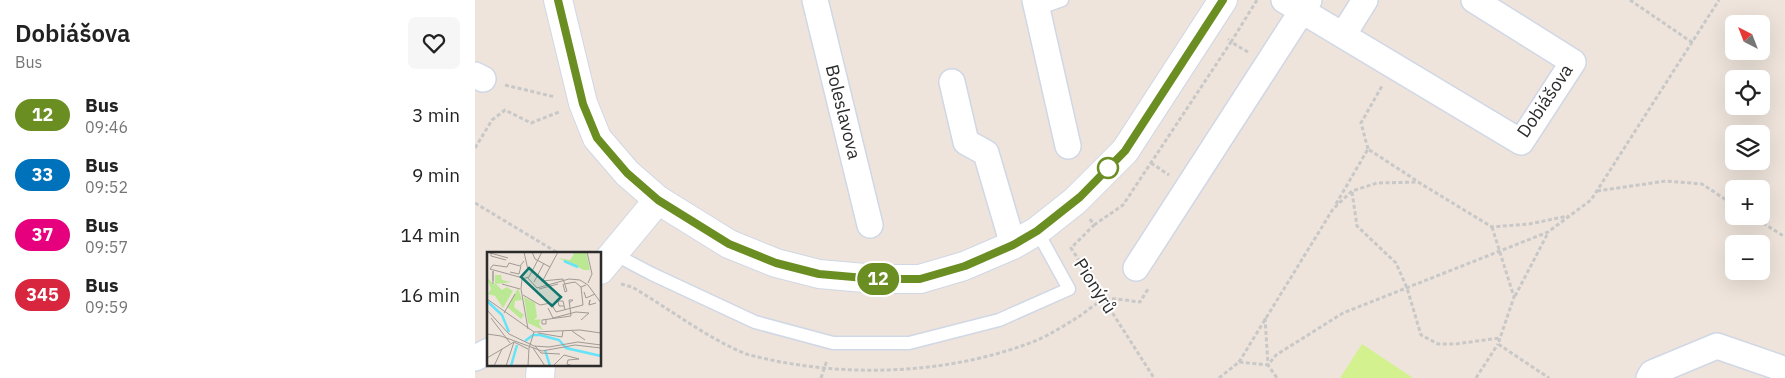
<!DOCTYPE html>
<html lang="en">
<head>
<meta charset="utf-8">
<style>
  :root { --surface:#fff; --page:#f6f6f6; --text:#222; --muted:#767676 }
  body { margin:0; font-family:"IBM Plex Sans",sans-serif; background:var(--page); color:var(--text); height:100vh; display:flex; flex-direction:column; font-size:19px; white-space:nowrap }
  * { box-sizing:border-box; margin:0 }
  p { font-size:16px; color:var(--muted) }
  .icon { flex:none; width:28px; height:28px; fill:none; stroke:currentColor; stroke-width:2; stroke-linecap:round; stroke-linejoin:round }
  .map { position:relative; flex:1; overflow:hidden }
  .details { display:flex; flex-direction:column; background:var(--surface); width:475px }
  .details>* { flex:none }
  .badge { padding:0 10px; border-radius:16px; font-size:18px; line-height:32px }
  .needle { width:32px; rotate:318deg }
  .controls { position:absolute; left:1250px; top:15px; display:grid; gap:10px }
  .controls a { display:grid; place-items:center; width:45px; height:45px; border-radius:8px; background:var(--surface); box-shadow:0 5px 20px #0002; font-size:25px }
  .map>.badge { position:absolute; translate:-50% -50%; box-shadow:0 0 0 2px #fff }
  .round { display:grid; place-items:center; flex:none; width:52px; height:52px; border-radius:8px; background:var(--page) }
  .overview { display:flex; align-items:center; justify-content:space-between; height:85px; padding:0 15px }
  h1 { font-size:24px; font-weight:600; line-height:38px }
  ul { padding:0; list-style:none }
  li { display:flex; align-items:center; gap:15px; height:60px; padding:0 15px }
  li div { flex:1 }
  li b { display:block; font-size:19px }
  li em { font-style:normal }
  li .badge { min-width:55px; font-weight:700; text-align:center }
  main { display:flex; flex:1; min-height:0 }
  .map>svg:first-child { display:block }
  .pitch { fill:#d3f18e }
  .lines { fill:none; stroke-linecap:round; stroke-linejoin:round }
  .lane-casing { stroke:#d0d7e5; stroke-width:15 }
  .street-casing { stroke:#d0d7e5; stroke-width:28 }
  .secondary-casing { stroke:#d0d7e5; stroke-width:30 }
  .path { stroke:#c8c8c8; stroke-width:3; stroke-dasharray:4 2.5; stroke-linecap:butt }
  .lane { stroke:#fff; stroke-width:12 }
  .street { stroke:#fff; stroke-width:25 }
  .secondary { stroke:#fff; stroke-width:28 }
  .line-casing { stroke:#fff; stroke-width:11 }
  .line { stroke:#6b8e23; stroke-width:8 }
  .stop-dot { fill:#fff; stroke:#6b8e23; stroke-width:2.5 }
  .labels { text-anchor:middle; stroke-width:4; stroke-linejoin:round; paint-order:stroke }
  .street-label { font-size:18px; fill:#2b2b2b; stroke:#fff }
  .inset-river { fill:none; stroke:#65e3f9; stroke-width:2.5 }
  .inset-road { fill:none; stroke:#a09a95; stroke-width:1 }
  .view { fill:#0f766e; fill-opacity:0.15; stroke:#0f766e; stroke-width:2.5 }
  .inset-edge { fill:none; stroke:#2b2b2b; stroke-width:2.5 }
</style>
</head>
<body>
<main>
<section class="details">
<div class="overview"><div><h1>Dobiášova</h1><p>Bus</p></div><a class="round"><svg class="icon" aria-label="heart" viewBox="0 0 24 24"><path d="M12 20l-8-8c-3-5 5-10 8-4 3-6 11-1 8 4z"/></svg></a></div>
<ul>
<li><span class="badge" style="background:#6b8e23;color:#fff">12</span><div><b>Bus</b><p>09:46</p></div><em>3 min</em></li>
<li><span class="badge" style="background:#0072bc;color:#fff">33</span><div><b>Bus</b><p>09:52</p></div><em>9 min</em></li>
<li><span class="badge" style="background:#e6007e;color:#fff">37</span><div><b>Bus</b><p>09:57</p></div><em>14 min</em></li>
<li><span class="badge" style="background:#d7263d;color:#fff">345</span><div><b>Bus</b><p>09:59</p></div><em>16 min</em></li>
</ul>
</section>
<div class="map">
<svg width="1310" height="378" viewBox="0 0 1310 378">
  <rect width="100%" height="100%" fill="#eee4db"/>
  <!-- pitch -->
  <polygon class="pitch" points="887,344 938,378 865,378"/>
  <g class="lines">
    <defs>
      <g id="lane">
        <polyline points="562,9 587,0"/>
        <polyline points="139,254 177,274 280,322 358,343 434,343 524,320 594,289 562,231"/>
      </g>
      <g id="street">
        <polyline points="340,0 395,225"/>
        <polyline points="560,0 593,146"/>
        <polyline points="809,0 1046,142 1098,62 999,0"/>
        <polyline points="868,35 890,0"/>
        <polyline points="0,75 8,79"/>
        <polyline points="477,82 491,142 511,153 538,245"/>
        <polyline points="661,268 834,0"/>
        <polyline points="0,358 14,351"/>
        <polyline points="1174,378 1177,373 1242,346 1303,367 1310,371"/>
      </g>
      <g id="secondary">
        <polyline points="83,0 108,103 122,138 152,173 183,200 254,244 301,263 344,274 401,279 445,279 489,266 538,245 562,231 600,201 650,151 748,0"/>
        <polyline points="125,270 183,200"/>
        <polyline points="65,378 66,364"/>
      </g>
    </defs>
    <!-- lane casing -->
    <use href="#lane" class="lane-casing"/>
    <!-- street casing -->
    <use href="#street" class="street-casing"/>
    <!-- secondary casing -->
    <use href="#secondary" class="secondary-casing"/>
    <!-- path -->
    <g class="path">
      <polyline points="1155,0 1218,43"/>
      <polyline points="773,52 756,42 782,0"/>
      <polyline points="30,85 80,97"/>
      <polyline points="0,148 17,120 30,110 56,123 84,112"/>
      <polyline points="893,149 886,123 907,86"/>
      <polyline points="676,163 694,175"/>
      <polyline points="1122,191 1191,181 1227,184 1259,205"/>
      <polyline points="877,192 882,226 921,263 932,288 946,335 963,344 980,344 1025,338"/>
      <polyline points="0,203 83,253"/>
      <polyline points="861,204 893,149 942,181"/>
      <polyline points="1277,216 1310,237"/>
      <polyline points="615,219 619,225 596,248 679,378"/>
      <polyline points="619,225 648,205 756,42 753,39"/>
      <polyline points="1017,227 1039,297 1023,344 1074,378"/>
      <path d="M 146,284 L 157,287 C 195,309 230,337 271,354 C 360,378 465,376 552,344 C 570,338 587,327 603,317 C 610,313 624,300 631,299 C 642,298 654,301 665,302 L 673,289"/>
      <polyline points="1040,296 1073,233"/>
      <polyline points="790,318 793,365 802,378"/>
      <polyline points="764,362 858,209 877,191 902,183 943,182 1017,227 1054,224 1093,216"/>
      <polyline points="346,378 352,360"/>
      <polyline points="744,378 764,362 793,365 801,355 868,313 1073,232 1116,200 1244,0"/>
      <polyline points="1001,378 1023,344"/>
    </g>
    <!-- lane -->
    <use href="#lane" class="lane"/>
    <!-- street -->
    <use href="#street" class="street"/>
    <!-- secondary -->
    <use href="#secondary" class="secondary"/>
  </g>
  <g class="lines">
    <defs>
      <polyline id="line" points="83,0 108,104 122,138 152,173 183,200 254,244 301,263 344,274 401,279 445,279 490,266 538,245 562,231 605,197 650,151 748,0"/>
    </defs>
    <!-- line casing -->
    <use href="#line" class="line-casing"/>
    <!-- line -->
    <use href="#line" class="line"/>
  </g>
  <!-- markers -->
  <circle class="stop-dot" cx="633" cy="168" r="10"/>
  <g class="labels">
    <!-- street labels -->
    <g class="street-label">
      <text transform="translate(1070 101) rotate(-56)" y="6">Dobiášova</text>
      <text transform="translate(368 112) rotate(76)" y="6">Boleslavova</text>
      <text transform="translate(620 286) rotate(57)" y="6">Pionýrů</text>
    </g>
  </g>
  <!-- overview -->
  <g transform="translate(12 252)">
    <rect width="114" height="114" fill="#eee4db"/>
    <path d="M 88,0 L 99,0 L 103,18 L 97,18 L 71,6 L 83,8 ZM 8,23 L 14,23 L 15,28 L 24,30 L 9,32 L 15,38 L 20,35 L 26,39 L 16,56 L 8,44 L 1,42 L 4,37 L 0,26 L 8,33 ZM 31,36 L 35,48 L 28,49 L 27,55 L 37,63 L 34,67 L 20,55 ZM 37,45 L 48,51 L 50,65 L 47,68 L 54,67 L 52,72 L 56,78 L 41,71 Z" fill="#bbe993"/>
    <path class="inset-river" d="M 77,9 L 91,15M 0,49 L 15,63 L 22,80M 38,89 L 46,83 L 53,83 L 72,88 L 79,96 L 114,104M 58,98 L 63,114M 24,114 L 30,93"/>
    <path class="inset-road" d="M 0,0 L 21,6M 37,0 L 41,18M 45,0 L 48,7 L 63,15M 100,0 L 105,22 L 101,31M 4,1 L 4,4 L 19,8M 22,11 L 20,15 L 6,13 L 3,17 L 36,26M 22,11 L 33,14 L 37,9M 23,20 L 32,22 L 34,14M 40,25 L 50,36 L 82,27 L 93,28 L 101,33 L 114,51M 42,25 L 55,0M 55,29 L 76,27 L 80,39 L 78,40 L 76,32M 47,30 L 57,11M 55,30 L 71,0M 6,32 L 6,19 L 6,29M 15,32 L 33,37M 77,32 L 88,30 L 94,35M 52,37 L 71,32M 97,40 L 99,46 L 108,42M 36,43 L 53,53 L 64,51 L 69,60 L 96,53 L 94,35 L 99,33M 0,47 L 47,80M 102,52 L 103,48 L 102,53 L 109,51M 77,54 L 72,54 L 71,49 L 76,49 L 78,58M 61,56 L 66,66 L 89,60M 0,58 L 22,82 L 47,94 L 62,95 L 91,90 L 114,93M 89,60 L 102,61 L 94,68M 17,61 L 28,42M 4,66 L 23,91M 59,68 L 59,72 L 55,72 L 55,68 L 84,64 L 82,48 L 86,48 L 82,51M 41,77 L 34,37 L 35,27 L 42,25M 85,79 L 98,88M 47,80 L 93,78 L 114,81M 51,81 L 75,85 L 76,79M 0,82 L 14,84 L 55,99 L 88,93 L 114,96M 27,90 L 41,97M 48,94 L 54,101 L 73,102M 46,96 L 58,114M 0,106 L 27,90M 67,113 L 77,103 L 92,107 L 81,108 L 80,112 L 86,114M 7,114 L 15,97M 19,114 L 27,90M 41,114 L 42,96 L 47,80"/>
    <path class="view" d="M 42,16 L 74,45 L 65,54 L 34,25 Z"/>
    <rect width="114" height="114" class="inset-edge"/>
  </g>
</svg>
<div class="controls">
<a><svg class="needle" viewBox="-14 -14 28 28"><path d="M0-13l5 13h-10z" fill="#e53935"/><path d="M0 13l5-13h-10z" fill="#767676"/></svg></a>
<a><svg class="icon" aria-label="locate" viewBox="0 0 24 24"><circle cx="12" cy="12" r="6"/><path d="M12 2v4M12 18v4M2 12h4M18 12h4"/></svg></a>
<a><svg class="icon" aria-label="layers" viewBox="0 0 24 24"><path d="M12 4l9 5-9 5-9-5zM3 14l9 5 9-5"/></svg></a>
<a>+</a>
<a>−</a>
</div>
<b class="badge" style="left:403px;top:279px;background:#6b8e23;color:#fff">12</b>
</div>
</main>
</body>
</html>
